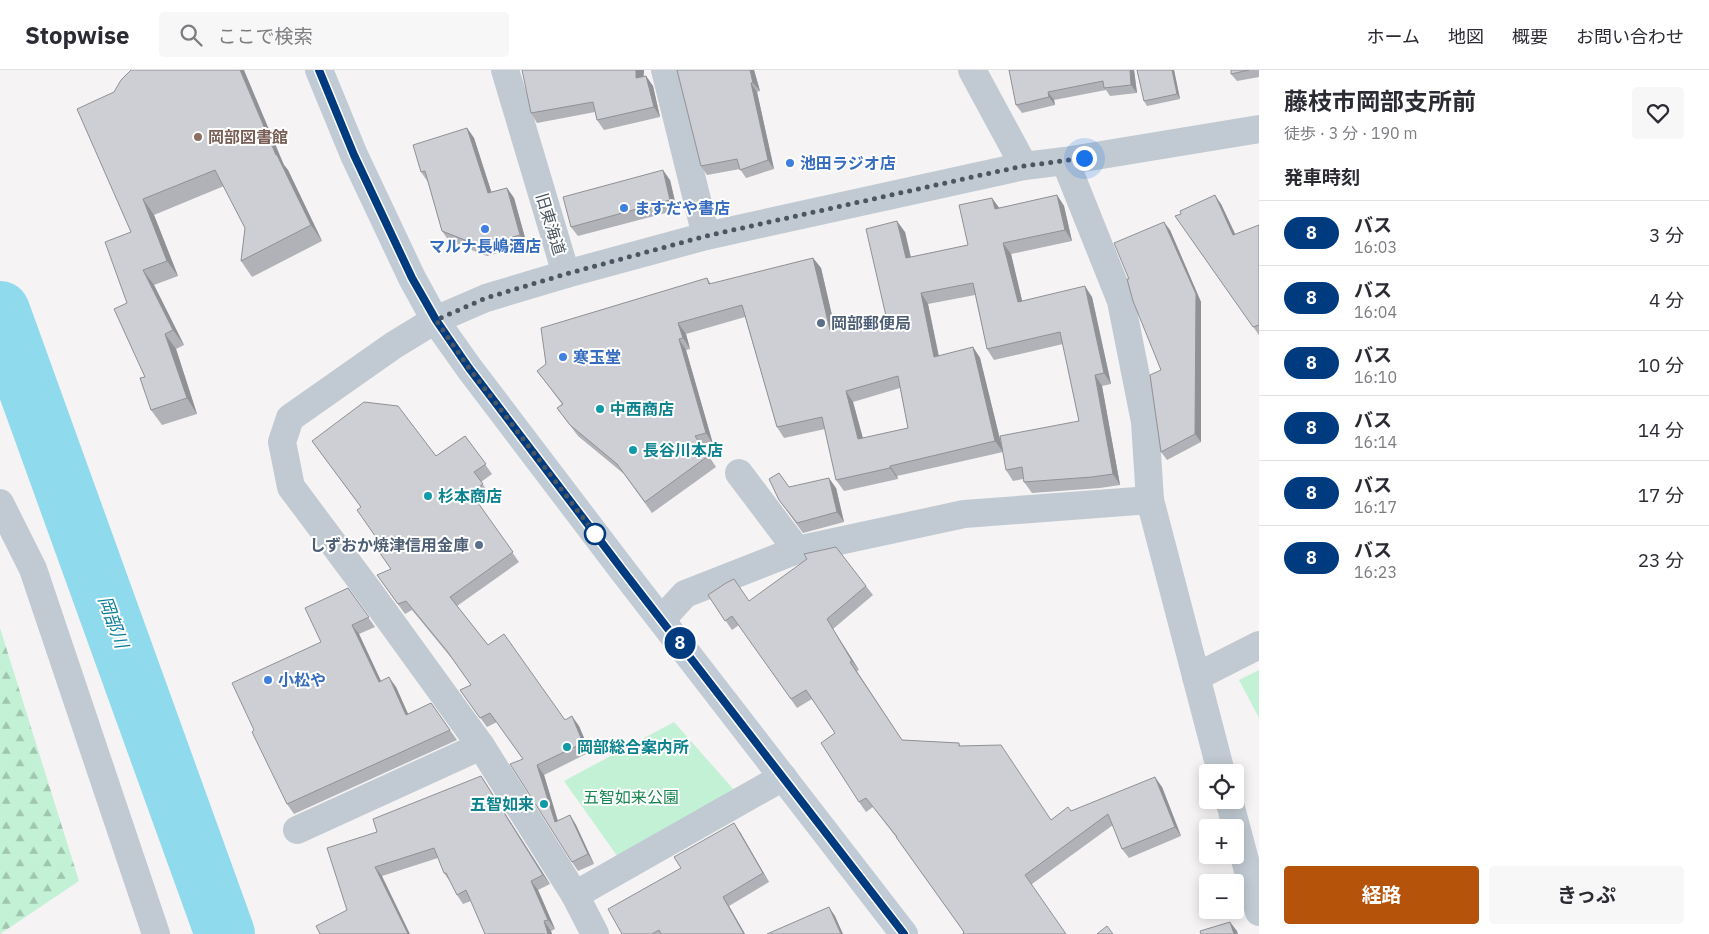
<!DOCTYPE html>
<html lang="ja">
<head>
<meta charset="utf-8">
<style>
  :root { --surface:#fff; --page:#f7f7f7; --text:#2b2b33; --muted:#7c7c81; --line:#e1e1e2; --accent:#b45309 }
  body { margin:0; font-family:"IBM Plex Sans","Noto Sans JP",sans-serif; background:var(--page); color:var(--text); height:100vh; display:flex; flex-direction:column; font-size:19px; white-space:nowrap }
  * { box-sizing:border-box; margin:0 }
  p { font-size:16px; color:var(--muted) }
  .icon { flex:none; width:28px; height:28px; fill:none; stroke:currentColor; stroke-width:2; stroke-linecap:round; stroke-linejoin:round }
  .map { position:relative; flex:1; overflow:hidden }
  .drawer { display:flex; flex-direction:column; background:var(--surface); width:450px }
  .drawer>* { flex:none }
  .badge { padding:0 10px; border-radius:16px; font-size:18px; line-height:32px }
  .buttons { position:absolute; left:1199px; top:694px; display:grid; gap:10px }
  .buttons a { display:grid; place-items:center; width:45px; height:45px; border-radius:5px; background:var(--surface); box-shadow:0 2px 12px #0003; font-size:25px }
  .you { position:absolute; width:25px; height:25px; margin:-12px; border:4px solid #fff; border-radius:50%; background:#1a73e8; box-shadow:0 0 0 8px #1a73e833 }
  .map>.badge { position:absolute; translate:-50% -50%; box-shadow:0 0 0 2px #fff }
  h2 { padding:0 25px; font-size:19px; line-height:45px }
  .round { display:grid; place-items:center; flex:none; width:52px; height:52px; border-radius:5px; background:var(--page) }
  .head { display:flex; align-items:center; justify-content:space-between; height:85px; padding:0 25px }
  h1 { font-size:24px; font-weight:700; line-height:38px }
  .button { display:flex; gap:10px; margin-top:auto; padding:10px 25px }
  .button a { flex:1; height:58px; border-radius:5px; background:var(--accent); color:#fff; font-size:20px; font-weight:700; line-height:58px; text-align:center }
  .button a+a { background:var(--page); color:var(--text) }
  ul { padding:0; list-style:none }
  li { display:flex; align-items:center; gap:15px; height:65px; padding:0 25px; border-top:1px solid var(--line) }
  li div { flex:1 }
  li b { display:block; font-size:19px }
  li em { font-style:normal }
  li .badge { min-width:55px; font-weight:700; text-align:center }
  header { display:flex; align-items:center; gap:30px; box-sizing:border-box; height:70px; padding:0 25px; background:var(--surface); border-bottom:1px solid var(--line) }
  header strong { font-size:24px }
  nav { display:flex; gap:28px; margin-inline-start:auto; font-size:18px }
  .search { width:350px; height:45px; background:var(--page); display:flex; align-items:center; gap:12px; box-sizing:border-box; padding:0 18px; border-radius:5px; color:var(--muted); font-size:19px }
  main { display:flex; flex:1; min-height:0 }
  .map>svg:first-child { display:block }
  .forest { fill:url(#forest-firs) }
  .green { fill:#c3f1d5 }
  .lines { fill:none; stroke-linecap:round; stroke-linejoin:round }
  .river { stroke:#90daee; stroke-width:60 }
  .minor { stroke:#c1cad2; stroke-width:28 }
  .tertiary { stroke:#c1cad2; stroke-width:28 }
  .secondary { stroke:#c1cbd6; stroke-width:28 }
  .wall { fill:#b0b2b7; fill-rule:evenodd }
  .shaded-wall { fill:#909195 }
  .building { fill:#cdcfd5; stroke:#909195; fill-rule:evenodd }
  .line-casing { stroke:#fff; stroke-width:11 }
  .line { stroke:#003b80; stroke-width:8 }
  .walk { stroke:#4a5661; stroke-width:5; stroke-dasharray:0 9 }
  .education-dot { fill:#8d6e63; stroke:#fff; stroke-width:2 }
  .shop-dot { fill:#3f7fe0; stroke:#fff; stroke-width:2 }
  .service-dot { fill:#5c6f8a; stroke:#fff; stroke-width:2 }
  .culture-dot { fill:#0f9aa8; stroke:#fff; stroke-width:2 }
  .stop-dot { fill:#fff; stroke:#003b80; stroke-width:2.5 }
  .labels { text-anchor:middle; stroke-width:4; stroke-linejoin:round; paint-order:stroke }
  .education-label { font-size:16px; font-weight:bold; fill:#785e54; stroke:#fff; text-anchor:start }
  .shop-label { font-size:16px; font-weight:bold; fill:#366cbe; stroke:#fff; text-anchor:start }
  .street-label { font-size:16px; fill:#4a5661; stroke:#fff }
  .service-label { font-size:16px; font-weight:bold; fill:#4e5e75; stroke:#fff; text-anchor:start }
  .culture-label { font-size:16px; font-weight:bold; fill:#0d838f; stroke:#fff; text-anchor:start }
  .park-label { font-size:16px; fill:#17864f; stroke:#fff }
  .water-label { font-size:18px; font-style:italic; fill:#0c7c9b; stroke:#fff }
</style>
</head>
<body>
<header>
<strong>Stopwise</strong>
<div class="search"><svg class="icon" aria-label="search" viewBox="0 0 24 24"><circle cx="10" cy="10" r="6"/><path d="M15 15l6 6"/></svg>ここで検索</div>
<nav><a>ホーム</a><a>地図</a><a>概要</a><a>お問い合わせ</a></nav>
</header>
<main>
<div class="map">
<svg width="1259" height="864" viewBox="0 0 1259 864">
  <defs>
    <pattern id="forest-firs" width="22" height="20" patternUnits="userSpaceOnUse" patternTransform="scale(1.25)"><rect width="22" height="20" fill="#c3f1d5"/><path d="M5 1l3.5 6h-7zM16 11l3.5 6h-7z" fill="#a0c6b0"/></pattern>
  </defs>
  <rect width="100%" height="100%" fill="#f5f3f3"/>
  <!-- forest -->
  <polygon class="forest" points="0,558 79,811 0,864"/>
  <!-- green -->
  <g class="green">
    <polygon points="1259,600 1259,648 1239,610"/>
    <polygon points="674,652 735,721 618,787 564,711"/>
  </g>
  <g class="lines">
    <!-- river -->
    <polyline class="river" points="0,241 225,864"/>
    <!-- minor -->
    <g class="minor">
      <polyline points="505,0 566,204"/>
      <polyline points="665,0 706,166"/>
      <polyline points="972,0 1024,96"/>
      <polyline points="1065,91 1121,231 1145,352 1150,430 1221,702"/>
      <polyline points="435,250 394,275 290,348 282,372 291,417 368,520 481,676 575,825 595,864"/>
      <polyline points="739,403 797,480 964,444 1150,430"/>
      <polyline points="0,433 33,499 156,864"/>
      <polyline points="662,549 685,524 797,480"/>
      <polyline points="1196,607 1259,575"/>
      <polyline points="1229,730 1259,842"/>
      <polyline points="297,760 481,676"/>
      <polyline points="575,825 783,707"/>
    </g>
    <!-- tertiary -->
    <polyline class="tertiary" points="435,250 486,228 566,204 706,166 1024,96 1065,91 1259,59"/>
    <!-- secondary -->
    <polyline class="secondary" points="319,0 354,85 412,208 435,250 469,298 624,502 904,864"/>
  </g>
  <!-- wall -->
  <g class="wall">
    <polygon points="644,0 643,6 646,6 653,16 660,47 604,60 597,50 595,42 537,53 531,43"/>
    <polygon points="754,0 760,21 757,22 774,99 746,108 740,99 707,105 701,96"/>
    <polygon points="1009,0 1134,0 1137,23 1110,26 1106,20 1054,30 1055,35 1022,43 1016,35"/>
    <polygon points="1137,0 1174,0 1180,29 1147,36 1144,31"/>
    <polygon points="1231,0 1259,0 1259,7 1237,11 1231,4"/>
    <polygon points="114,22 284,95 288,100 322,171 252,207 241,191 245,158 224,116 154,145 178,206 154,215 184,275 176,279 197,344 162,355 151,340 145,307 127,233 131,162"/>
    <polygon points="467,58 474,68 491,122 507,118 514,128 527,175 487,186 449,171 442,161 428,112 421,102"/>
    <polygon points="670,110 677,140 578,166 571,157"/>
    <path d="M 1057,125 L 1064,136 L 1072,171 L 1011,184 L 1022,231 L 1092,227 L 1111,314 L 1102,316 L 1120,415 L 1100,418 L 1032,423 L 1024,412 L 1023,409 L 1013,411 L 1006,400 L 1003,382 L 897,406 L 898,409 L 844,421 L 836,410 L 825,359 L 784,368 L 777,357 L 745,247 L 686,264 L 690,279 L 686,280 L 713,374 L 703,377 L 716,397 L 652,443 L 624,404 L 578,366 L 557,338 L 562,334 L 537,301 L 707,208 L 711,214 L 813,188 L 821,198 L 835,259 L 886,246 L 905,162 L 911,187 L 968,175 L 999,138 ZM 975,225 L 987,279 L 994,290 L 1063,274 L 1079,351 L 1002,377 L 980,288 L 973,277 L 939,286 L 928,234 ZM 900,318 L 908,358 L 863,368 L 853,332 Z"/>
    <polygon points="1221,134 1235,165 1259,155 1259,265 1175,146 1181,144"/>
    <polygon points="1170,160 1201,232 1201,372 1167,390 1161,382 1161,300 1129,209"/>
    <polygon points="465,366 492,404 481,412 490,424 477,432 519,492 457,536 488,575 565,650 579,656 590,682 544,705 558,751 570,745 576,755 594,794 578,801 572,792 523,689 497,652 487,657 460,620 471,615 453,590 412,540 405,544 377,505 391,499 380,473 361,437 312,371 436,386"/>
    <polygon points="789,417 836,418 844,452 803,463 779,430"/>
    <polygon points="866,516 873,525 833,559 859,600 857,601 902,670 959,673 960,676 1051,750 1071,741 1162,717 1181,766 1129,788 1122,779 1113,755 1032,814 964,862 896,767 873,737 866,742 859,732 835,663 812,629 797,638 739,555 732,560 708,525 749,531"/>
    <polygon points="348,518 375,557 359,564 381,611 396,617 408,644 431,633 457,670 294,744 287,734 254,660 321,572"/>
    <polygon points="481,706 550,814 538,820 555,859 551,861 552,864 485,864 471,831 463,834 457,825 451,813 444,803 438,788 382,806 347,840 377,762"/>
    <polygon points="740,762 769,812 729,836 745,864 622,864 681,798"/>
  </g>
  <!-- shaded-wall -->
  <g class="shaded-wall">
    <polygon points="240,0 244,0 284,95 288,100 322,171 311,155 276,85"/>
    <polygon points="636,0 644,0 643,18 636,8"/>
    <polygon points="750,0 754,0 760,21 753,13"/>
    <polygon points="1130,0 1134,0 1137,23 1131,15"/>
    <polygon points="1172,0 1174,0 1180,29 1177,24"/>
    <polygon points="646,6 653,16 660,47 654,37"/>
    <polygon points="751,13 757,22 774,99 768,90"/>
    <polygon points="1048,22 1054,30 1055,35 1049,27"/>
    <polygon points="467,58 474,68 495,133 488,123"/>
    <polygon points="663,100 670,110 677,140 670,130"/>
    <polygon points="507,118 514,128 527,175 520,165"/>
    <polygon points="1057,125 1064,136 1072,171 1065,160"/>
    <polygon points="1215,125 1221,134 1240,174 1233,165"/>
    <polygon points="992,128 1000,139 995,139"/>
    <polygon points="143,129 154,145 178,206 167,191"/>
    <polygon points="897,151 905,162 913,198 906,188"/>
    <polygon points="1164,152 1170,160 1201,232 1201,372 1195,364"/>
    <polygon points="1003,173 1011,184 1025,243 1018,232"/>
    <polygon points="813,188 821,198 838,271 830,260"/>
    <polygon points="143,200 154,215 184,275 173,260"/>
    <polygon points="1085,216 1092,227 1111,314 1104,303"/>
    <polygon points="921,223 928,234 941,298 934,287"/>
    <polygon points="678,253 686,264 690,279 683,268"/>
    <polygon points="165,264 176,279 197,344 187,328"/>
    <polygon points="679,269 686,280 713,374 706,363"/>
    <polygon points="973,277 980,288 1003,382 995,371"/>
    <polygon points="1095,305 1102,316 1120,415 1113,404"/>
    <polygon points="846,321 853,332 866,380 858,369"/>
    <polygon points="890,396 897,406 898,409 890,398"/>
    <polygon points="829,408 836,418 844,452 837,442"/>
    <polygon points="827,549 833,559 859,600 852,591"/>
    <polygon points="352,555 359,564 386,622 379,612"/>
    <polygon points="389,607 396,617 413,655 406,645"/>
    <polygon points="572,646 579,656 590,682 583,673"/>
    <polygon points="537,695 544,705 561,762 555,752"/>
    <polygon points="481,706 487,715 550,814 543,805"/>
    <polygon points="1155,707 1162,717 1181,766 1175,757"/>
    <polygon points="570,745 576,755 594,794 588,784"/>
    <polygon points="734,753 740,762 769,812 763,803"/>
    <polygon points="375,797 382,806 410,864 408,864"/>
    <polygon points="531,811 538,820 555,859 548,850"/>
    <polygon points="723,827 729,836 745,864 744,864"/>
    <polygon points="829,837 835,846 843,864 841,864"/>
    <polygon points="544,851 551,861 552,864 548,864"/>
    <polygon points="1230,852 1237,861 1238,864 1234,864"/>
  </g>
  <!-- building -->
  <g class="building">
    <polygon points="131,0 240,0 276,85 277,85 311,155 241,191 245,158 215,100 143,129 167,191 143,200 173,260 165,264 187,328 151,340 140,308 145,307 114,239 127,233 105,172 131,162 77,39 114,22 121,10"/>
    <polygon points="522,0 636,0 636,8 646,6 654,37 597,50 593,32 531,43"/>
    <polygon points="677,0 750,0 753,13 751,13 768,90 740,100 737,89 701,96"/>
    <polygon points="1009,0 1130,0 1131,15 1104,18 1103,11 1048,22 1049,27 1016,35"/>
    <polygon points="1137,0 1172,0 1177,24 1144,31"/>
    <polygon points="1231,0 1249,0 1231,4"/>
    <polygon points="467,58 488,123 507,118 520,165 480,176 442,161 425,101 421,102 413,75"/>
    <polygon points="663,100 670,130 571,157 563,127"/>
    <path d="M 1057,125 L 1065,160 L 1003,173 L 1018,232 L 1085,216 L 1104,303 L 1095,305 L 1113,404 L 1092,407 L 1024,412 L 1022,397 L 1006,400 L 1000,366 L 1079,351 L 1060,262 L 987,279 L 973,213 L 921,223 L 934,287 L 973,277 L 995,371 L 890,396 L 890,398 L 836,410 L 822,347 L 777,357 L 742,235 L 678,253 L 683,268 L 679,269 L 706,363 L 695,366 L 708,386 L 645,432 L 617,394 L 570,355 L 557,338 L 563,334 L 537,301 L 546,294 L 541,258 L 707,208 L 709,214 L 813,188 L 830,260 L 886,246 L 866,159 L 897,151 L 906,188 L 968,175 L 959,135 L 992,128 L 995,139 ZM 898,306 L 908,358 L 858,369 L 846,321 Z"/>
    <polygon points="1215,125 1233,165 1259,155 1259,255 1253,257 1175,146 1181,144 1180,141"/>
    <polygon points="1164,152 1196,224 1195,364 1161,382 1150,305 1161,300 1133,231 1127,209 1129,209 1114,173"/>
    <polygon points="364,332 398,336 436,386 465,366 486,394 474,402 483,414 471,423 513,482 450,527 488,575 504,564 565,650 572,646 583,673 537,695 555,752 570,745 588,784 572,792 510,694 523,689 490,643 480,648 460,620 471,615 447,581 406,531 398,534 377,505 391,499 375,476 380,473 357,440 361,437 312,371"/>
    <polygon points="779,403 789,417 829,408 837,442 797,453 779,430 769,409"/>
    <polygon points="836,477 866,516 827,549 852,591 850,592 902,670 959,673 959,676 1001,675 1051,750 1068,737 1071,741 1155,707 1175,757 1122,779 1108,744 1025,805 1066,864 963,864 963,863 964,862 896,767 897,767 866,728 859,732 821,673 835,663 806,620 791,629 732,546 725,551 708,525 726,513 734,509 749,531 807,489 804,484"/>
    <polygon points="348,518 369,547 352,555 379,612 389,607 406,645 431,633 450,660 287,734 252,662 254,660 232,613 321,572 305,538"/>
    <polygon points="481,706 543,805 531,811 548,850 544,851 548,864 485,864 466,820 457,825 446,803 444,803 434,778 375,797 408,864 320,864 316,856 347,840 327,778 377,762 373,749"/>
    <polygon points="734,753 763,803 723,827 744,864 661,864 659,860 652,864 622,864 608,839 681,798 674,787"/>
    <polygon points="829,837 841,864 767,864"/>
    <polygon points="1230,852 1234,864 1201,864 1200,861"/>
    <polygon points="1107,856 1113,864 1097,864"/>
  </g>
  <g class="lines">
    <defs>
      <polyline id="line" points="319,0 354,85 412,208 436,250 469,298 624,502 904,864"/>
    </defs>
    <!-- line casing -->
    <use href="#line" class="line-casing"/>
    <!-- line -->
    <use href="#line" class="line"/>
    <!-- walk -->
    <polyline class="walk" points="595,464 600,470 469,298 436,250 486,228 566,204 706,166 986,104 1024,96 1084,88"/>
  </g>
  <!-- markers -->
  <circle class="education-dot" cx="198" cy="67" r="5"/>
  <g class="shop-dot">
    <circle cx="790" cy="93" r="5"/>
    <circle cx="624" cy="138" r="5"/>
    <circle cx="485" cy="159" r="5"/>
    <circle cx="563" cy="287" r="5"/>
    <circle cx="268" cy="610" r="5"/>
  </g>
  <g class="service-dot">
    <circle cx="821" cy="253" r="5"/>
    <circle cx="479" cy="475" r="5"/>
  </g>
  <g class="culture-dot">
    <circle cx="600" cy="339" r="5"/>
    <circle cx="633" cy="380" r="5"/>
    <circle cx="428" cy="426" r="5"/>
    <circle cx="567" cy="677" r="5"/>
    <circle cx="544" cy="734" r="5"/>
  </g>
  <circle class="stop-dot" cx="595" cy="464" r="10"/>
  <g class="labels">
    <!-- education labels -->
    <g class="education-label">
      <text x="208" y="73">岡部図書館</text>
    </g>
    <!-- shop labels -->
    <g class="shop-label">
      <text x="800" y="99">池田ラジオ店</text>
      <text x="634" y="144">ますだや書店</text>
      <text x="485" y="182" text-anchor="middle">マルナ長嶋酒店</text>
      <text x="573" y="293">寒玉堂</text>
      <text x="278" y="616">小松や</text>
    </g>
    <!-- street labels -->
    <g class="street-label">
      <text transform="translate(551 154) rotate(73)" y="6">旧東海道</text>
    </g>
    <!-- service labels -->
    <g class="service-label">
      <text x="831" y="259">岡部郵便局</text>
      <text x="469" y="481" text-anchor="end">しずおか焼津信用金庫</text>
    </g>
    <!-- culture labels -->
    <g class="culture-label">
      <text x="610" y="345">中西商店</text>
      <text x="643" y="386">長谷川本店</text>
      <text x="438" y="432">杉本商店</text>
      <text x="577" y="683">岡部総合案内所</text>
      <text x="534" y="740" text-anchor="end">五智如来</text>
    </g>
    <!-- park labels -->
    <g class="park-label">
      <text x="631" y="733">五智如来公園</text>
    </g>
    <!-- water labels -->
    <g class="water-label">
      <text transform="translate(113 552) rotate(70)" y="6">岡部川</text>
    </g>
  </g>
</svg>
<div class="buttons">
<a><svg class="icon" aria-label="locate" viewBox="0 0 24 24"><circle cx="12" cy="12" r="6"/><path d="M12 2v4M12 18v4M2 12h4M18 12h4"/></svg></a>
<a>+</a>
<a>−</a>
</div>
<div class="you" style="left:1084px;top:88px"></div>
<b class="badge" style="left:680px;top:573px;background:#003b80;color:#fff">8</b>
</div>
<section class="drawer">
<div class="head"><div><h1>藤枝市岡部支所前</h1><p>徒歩 · 3 分 · 190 m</p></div><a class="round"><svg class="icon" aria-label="heart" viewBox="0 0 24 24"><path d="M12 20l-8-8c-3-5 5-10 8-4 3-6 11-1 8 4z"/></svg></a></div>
<h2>発車時刻</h2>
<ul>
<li><span class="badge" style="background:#003b80;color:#fff">8</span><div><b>バス</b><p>16:03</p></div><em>3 分</em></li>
<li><span class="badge" style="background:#003b80;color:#fff">8</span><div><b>バス</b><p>16:04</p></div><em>4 分</em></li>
<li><span class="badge" style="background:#003b80;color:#fff">8</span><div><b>バス</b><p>16:10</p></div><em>10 分</em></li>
<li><span class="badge" style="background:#003b80;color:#fff">8</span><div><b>バス</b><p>16:14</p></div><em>14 分</em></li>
<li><span class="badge" style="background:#003b80;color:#fff">8</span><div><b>バス</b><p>16:17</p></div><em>17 分</em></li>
<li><span class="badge" style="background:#003b80;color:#fff">8</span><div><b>バス</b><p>16:23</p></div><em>23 分</em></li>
</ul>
<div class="button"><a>経路</a><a>きっぷ</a></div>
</section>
</main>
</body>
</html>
